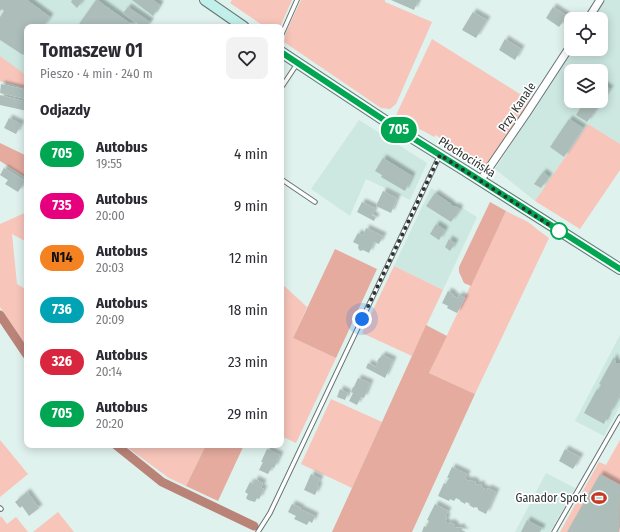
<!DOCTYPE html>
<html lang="pl">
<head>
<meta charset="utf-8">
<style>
  :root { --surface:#fff; --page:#f2f2f3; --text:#2b2b33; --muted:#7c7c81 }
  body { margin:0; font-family:"Fira Sans Condensed",sans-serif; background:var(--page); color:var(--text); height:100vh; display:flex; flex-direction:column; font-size:15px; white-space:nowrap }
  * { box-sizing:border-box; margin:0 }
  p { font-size:13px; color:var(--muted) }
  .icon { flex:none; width:22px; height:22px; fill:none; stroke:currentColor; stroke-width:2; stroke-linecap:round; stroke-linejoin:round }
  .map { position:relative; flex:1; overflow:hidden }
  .details { position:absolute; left:24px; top:24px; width:260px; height:424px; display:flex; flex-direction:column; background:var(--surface); border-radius:8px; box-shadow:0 2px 10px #0003 }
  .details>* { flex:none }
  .badge { padding:0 8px; border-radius:13px; font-size:14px; line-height:26px }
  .tools { position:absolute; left:564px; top:12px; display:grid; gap:8px }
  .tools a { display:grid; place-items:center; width:44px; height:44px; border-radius:8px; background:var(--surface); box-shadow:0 2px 10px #0003; font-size:20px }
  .you { position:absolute; width:20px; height:20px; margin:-10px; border:3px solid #fff; border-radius:50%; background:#1a73e8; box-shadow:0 0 0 6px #1a73e833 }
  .map>.badge { position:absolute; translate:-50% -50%; box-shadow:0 0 0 2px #fff }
  h2 { padding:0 16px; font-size:15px; line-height:36px }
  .round { display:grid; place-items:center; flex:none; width:42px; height:42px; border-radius:8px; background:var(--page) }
  .headline { display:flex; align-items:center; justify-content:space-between; height:68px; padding:0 16px }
  h1 { font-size:19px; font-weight:700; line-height:30px }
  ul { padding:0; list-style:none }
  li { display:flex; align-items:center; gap:12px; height:52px; padding:0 16px }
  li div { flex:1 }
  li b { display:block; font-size:15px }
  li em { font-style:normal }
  li .badge { min-width:44px; font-weight:700; text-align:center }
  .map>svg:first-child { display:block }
  .built { fill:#cde7e1; fill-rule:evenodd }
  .green { fill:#f7c5ba }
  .forest { fill:#e5ab9f }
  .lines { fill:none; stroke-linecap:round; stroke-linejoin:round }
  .canal { stroke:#ba8378; stroke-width:9 }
  .building { fill:#adbeba; filter:url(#shadow) }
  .service-casing { stroke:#667572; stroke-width:5.5 }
  .minor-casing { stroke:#667572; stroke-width:9 }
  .secondary-casing { stroke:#667572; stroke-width:12 }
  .service { stroke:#fff; stroke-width:3.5 }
  .minor { stroke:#fff; stroke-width:7 }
  .secondary { stroke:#c1efe9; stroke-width:10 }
  .line-casing { stroke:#fff; stroke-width:9 }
  .line { stroke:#00a651; stroke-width:6 }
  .walk { stroke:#2a3130; stroke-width:4; stroke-dasharray:0 7.2 }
  .stop-dot { fill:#fff; stroke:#00a651; stroke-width:2 }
  .labels { text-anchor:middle; stroke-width:3.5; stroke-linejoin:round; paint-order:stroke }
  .street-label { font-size:12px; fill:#2a3130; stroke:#fff }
  .poi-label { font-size:12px; fill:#2a3130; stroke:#fff; text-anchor:end }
</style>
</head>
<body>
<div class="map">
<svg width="620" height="532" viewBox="0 0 620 532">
  <defs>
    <filter id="shadow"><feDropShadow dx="3.5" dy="-3.5" stdDeviation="1" flood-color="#0004"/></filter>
  </defs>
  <rect width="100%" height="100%" fill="#e0f2ee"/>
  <!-- built -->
  <g class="built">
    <polygon points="0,0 164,0 149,27 27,27 27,79 0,56"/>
    <path d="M 605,0 L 620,0 L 620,144 L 588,124 L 535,201 L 495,169 L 573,49 L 601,49 L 601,19 L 593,19 ZM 571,71 L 601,71 L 601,101 L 571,101 Z"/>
    <polygon points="359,120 427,163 410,200 366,179 350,216 311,189"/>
    <polygon points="431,188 477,217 443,290 394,266"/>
    <polygon points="620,335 620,406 604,436 575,421"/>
    <polygon points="546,473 575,488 550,532 515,532"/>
  </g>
  <!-- green -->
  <g class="green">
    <polygon points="232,0 292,0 280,27 265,27 230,3"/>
    <polygon points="301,0 385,0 385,2 432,22 396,104 390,109 381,108 284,42 286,32"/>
    <path d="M 432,39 L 531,101 L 483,170 C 469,166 461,156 450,147 C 447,145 443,142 439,140 L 440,138 L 436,135 L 434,137 C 422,129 409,126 397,117 L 397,113 Z"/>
    <polygon points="0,56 27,76 27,88 0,81"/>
    <polygon points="588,124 620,144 620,170 580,229 535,201"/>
    <polygon points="506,211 528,222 538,230 549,238 475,394 429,373"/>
    <polygon points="27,212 27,242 12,234 17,284 27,290 27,348 0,307 0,224"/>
    <polygon points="394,266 443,290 412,356 362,333"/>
    <polygon points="281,283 307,307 293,338 336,358 296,443 281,436"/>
    <polygon points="331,399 382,422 352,488 301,464"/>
    <polygon points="0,440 28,474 0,497"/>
    <polygon points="620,440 620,532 560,532 599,462 606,465"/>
    <polygon points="124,445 206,445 186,486 169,478"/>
    <polygon points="58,512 74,532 33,532"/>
    <polygon points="1,516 7,524 16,517 28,532 0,532 0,518"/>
  </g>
  <!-- forest -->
  <g class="forest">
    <polygon points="0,143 27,156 27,178 0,161"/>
    <polygon points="490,202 506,211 471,286 464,283 459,272 459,267"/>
    <polygon points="335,249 377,269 336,358 293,338"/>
    <polygon points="426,325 447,336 429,373 475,394 412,532 332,532"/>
    <polygon points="206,445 244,445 218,501 186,486"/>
  </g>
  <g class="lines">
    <!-- canal -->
    <g class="canal">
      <polyline points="0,315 27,355"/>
      <polyline points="116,445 162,482 254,526"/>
    </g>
  </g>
  <!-- building -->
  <g class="building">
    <polygon points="0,0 27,0 50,17 43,27 27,27 27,50 23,55 0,40 0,17 4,11 2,9 0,11"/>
    <polygon points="72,0 83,0 77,8 71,2"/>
    <polygon points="96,0 97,0 135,27 77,27"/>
    <polygon points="132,0 153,0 160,5 153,16"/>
    <polygon points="391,0 417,0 418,1 414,10"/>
    <polygon points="128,7 150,22 146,27 142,27 123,13"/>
    <polygon points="553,7 567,16 559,27 546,18"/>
    <polygon points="473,12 487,20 476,38 462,30"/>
    <polygon points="505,39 521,49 515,60 499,50"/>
    <polygon points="601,83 610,89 587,122 576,115 585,101 601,101"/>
    <polygon points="1,84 27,90 27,99 0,93"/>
    <polygon points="0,95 27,102 27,111 0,105"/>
    <polygon points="9,118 21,124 16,134 4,128"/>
    <polygon points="569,119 583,128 564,157 550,147"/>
    <polygon points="383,158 412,176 405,191 381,177 382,175 375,171"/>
    <polygon points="4,168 25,181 18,192 5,184 8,180 0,175"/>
    <polygon points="543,172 549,177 541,188 534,184"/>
    <polygon points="383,191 397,198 391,213 376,206"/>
    <polygon points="435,193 451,204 451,205 455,207 456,206 460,209 451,222 426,206"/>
    <polygon points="362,202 375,208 372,215 376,217 374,221 357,212"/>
    <polygon points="436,224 445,230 439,240 430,234"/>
    <polygon points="366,228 383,236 379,244 374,242 369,253 363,250 361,251 359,250 358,247 359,245 353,242 358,233 363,236"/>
    <polygon points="449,239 455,243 450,251 445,247"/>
    <polygon points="448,291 454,295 453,296 458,298 459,295 465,298 457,313 447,308 448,306 442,303"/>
    <polygon points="382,355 393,360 385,378 366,368 368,363 376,367 378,362 377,362 379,358 380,358"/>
    <polygon points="614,357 616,363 620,363 620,394 610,412 609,412 604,424 584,413 597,389 598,390 601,385 599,384"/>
    <polygon points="358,378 370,383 364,398 361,397 357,405 349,401 353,393 351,392 353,387 354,387"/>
    <polygon points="340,389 348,393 345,400 337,397"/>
    <polygon points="267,449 280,455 274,468 272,467 268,474 259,470 263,462 261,462"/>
    <polygon points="565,449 580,457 573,469 559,461"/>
    <polygon points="452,467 467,474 465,479 469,481 470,480 476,482 475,484 478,485 479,484 482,485 481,487 487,490 488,488 496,492 486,514 478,510 478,508 475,507 474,508 469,505 470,504 466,502 465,504 460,501 460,500 456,498 454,501 450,499 449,501 438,496 444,483 446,484 449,478 447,478"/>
    <polygon points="311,474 320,479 317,485 319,486 315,495 304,490"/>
    <polygon points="600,474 620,485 619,532 567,532"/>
    <polygon points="255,479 263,483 261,488 264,489 259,499 257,498 255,502 248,500 246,498 248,494 245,492 250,482 253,484"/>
    <polygon points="27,492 39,508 29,516 22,506 20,508 15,502"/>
    <polygon points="292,504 301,508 300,509 315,516 312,523 309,521 307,525 294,519 296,516 288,512"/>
    <polygon points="435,504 448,511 445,516 447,517 445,522 449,524 450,522 455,525 455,527 458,528 459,527 462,528 462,530 466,532 422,532 424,526 426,527 429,521 427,520"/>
    <polygon points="527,520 542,528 540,532 521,532"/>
  </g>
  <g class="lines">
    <defs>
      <g id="service">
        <polyline points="281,36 297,0"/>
        <polyline points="281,88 297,64"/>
        <polyline points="281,179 315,202"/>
        <polyline points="0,508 1,509"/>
        <polyline points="258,532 270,513 439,157"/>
        <polyline points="554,532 620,417"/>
      </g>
      <g id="minor">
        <polyline points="588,19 600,0"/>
        <polyline points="480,181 526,114 571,45"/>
      </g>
      <g id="secondary">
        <polyline points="205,0 244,27"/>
        <polyline points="281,52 390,124 464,170 620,269"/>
      </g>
    </defs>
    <!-- service casing -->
    <use href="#service" class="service-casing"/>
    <!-- minor casing -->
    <use href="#minor" class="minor-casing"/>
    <!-- secondary casing -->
    <use href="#secondary" class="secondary-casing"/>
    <!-- service -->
    <use href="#service" class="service"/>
    <!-- minor -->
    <use href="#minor" class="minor"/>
    <!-- secondary -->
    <use href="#secondary" class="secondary"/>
  </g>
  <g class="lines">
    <defs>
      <polyline id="line" points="281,52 390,124 464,170 620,269"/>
    </defs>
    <!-- line casing -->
    <use href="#line" class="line-casing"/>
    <!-- line -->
    <use href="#line" class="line"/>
    <!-- walk -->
    <polyline class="walk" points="362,319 440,155 559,231"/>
  </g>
  <!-- icons -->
  <defs>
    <symbol id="stadium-bare" viewBox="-9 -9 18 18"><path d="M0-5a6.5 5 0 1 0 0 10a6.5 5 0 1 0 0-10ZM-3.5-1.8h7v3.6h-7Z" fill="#c53a23" stroke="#fff" stroke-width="2.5" paint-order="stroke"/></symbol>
  </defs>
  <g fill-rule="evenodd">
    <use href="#stadium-bare" x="588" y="487" width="22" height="22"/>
  </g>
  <!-- markers -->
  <circle class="stop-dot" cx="559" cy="231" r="8"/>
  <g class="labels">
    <!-- street labels -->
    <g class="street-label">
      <text transform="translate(517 107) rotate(-56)" y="4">Przy Kanale</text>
      <text transform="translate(467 157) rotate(32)" y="4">Płochocińska</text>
    </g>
    <!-- poi labels -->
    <g class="poi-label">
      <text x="587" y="502">Ganador Sport</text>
    </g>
  </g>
</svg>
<div class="tools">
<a><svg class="icon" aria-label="locate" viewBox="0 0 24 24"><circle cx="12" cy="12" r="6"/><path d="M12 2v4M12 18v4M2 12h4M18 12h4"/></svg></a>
<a><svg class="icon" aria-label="layers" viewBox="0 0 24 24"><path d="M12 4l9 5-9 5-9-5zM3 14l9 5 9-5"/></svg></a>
</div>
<div class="you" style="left:362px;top:319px"></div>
<b class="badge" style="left:399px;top:130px;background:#00a651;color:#fff">705</b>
<section class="details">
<div class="headline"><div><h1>Tomaszew 01</h1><p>Pieszo · 4 min · 240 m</p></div><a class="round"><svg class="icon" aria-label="heart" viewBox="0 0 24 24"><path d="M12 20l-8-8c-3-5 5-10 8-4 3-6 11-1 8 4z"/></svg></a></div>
<h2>Odjazdy</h2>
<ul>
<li><span class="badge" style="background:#00a651;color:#fff">705</span><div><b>Autobus</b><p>19:55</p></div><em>4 min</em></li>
<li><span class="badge" style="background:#e6007e;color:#fff">735</span><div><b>Autobus</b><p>20:00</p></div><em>9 min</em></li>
<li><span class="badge" style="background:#f58220;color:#111">N14</span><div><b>Autobus</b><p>20:03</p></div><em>12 min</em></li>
<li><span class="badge" style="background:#00a3b4;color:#fff">736</span><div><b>Autobus</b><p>20:09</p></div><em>18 min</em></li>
<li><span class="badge" style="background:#d7263d;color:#fff">326</span><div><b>Autobus</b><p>20:14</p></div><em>23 min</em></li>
<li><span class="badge" style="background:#00a651;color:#fff">705</span><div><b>Autobus</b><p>20:20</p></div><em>29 min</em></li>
</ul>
</section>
</div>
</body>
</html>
